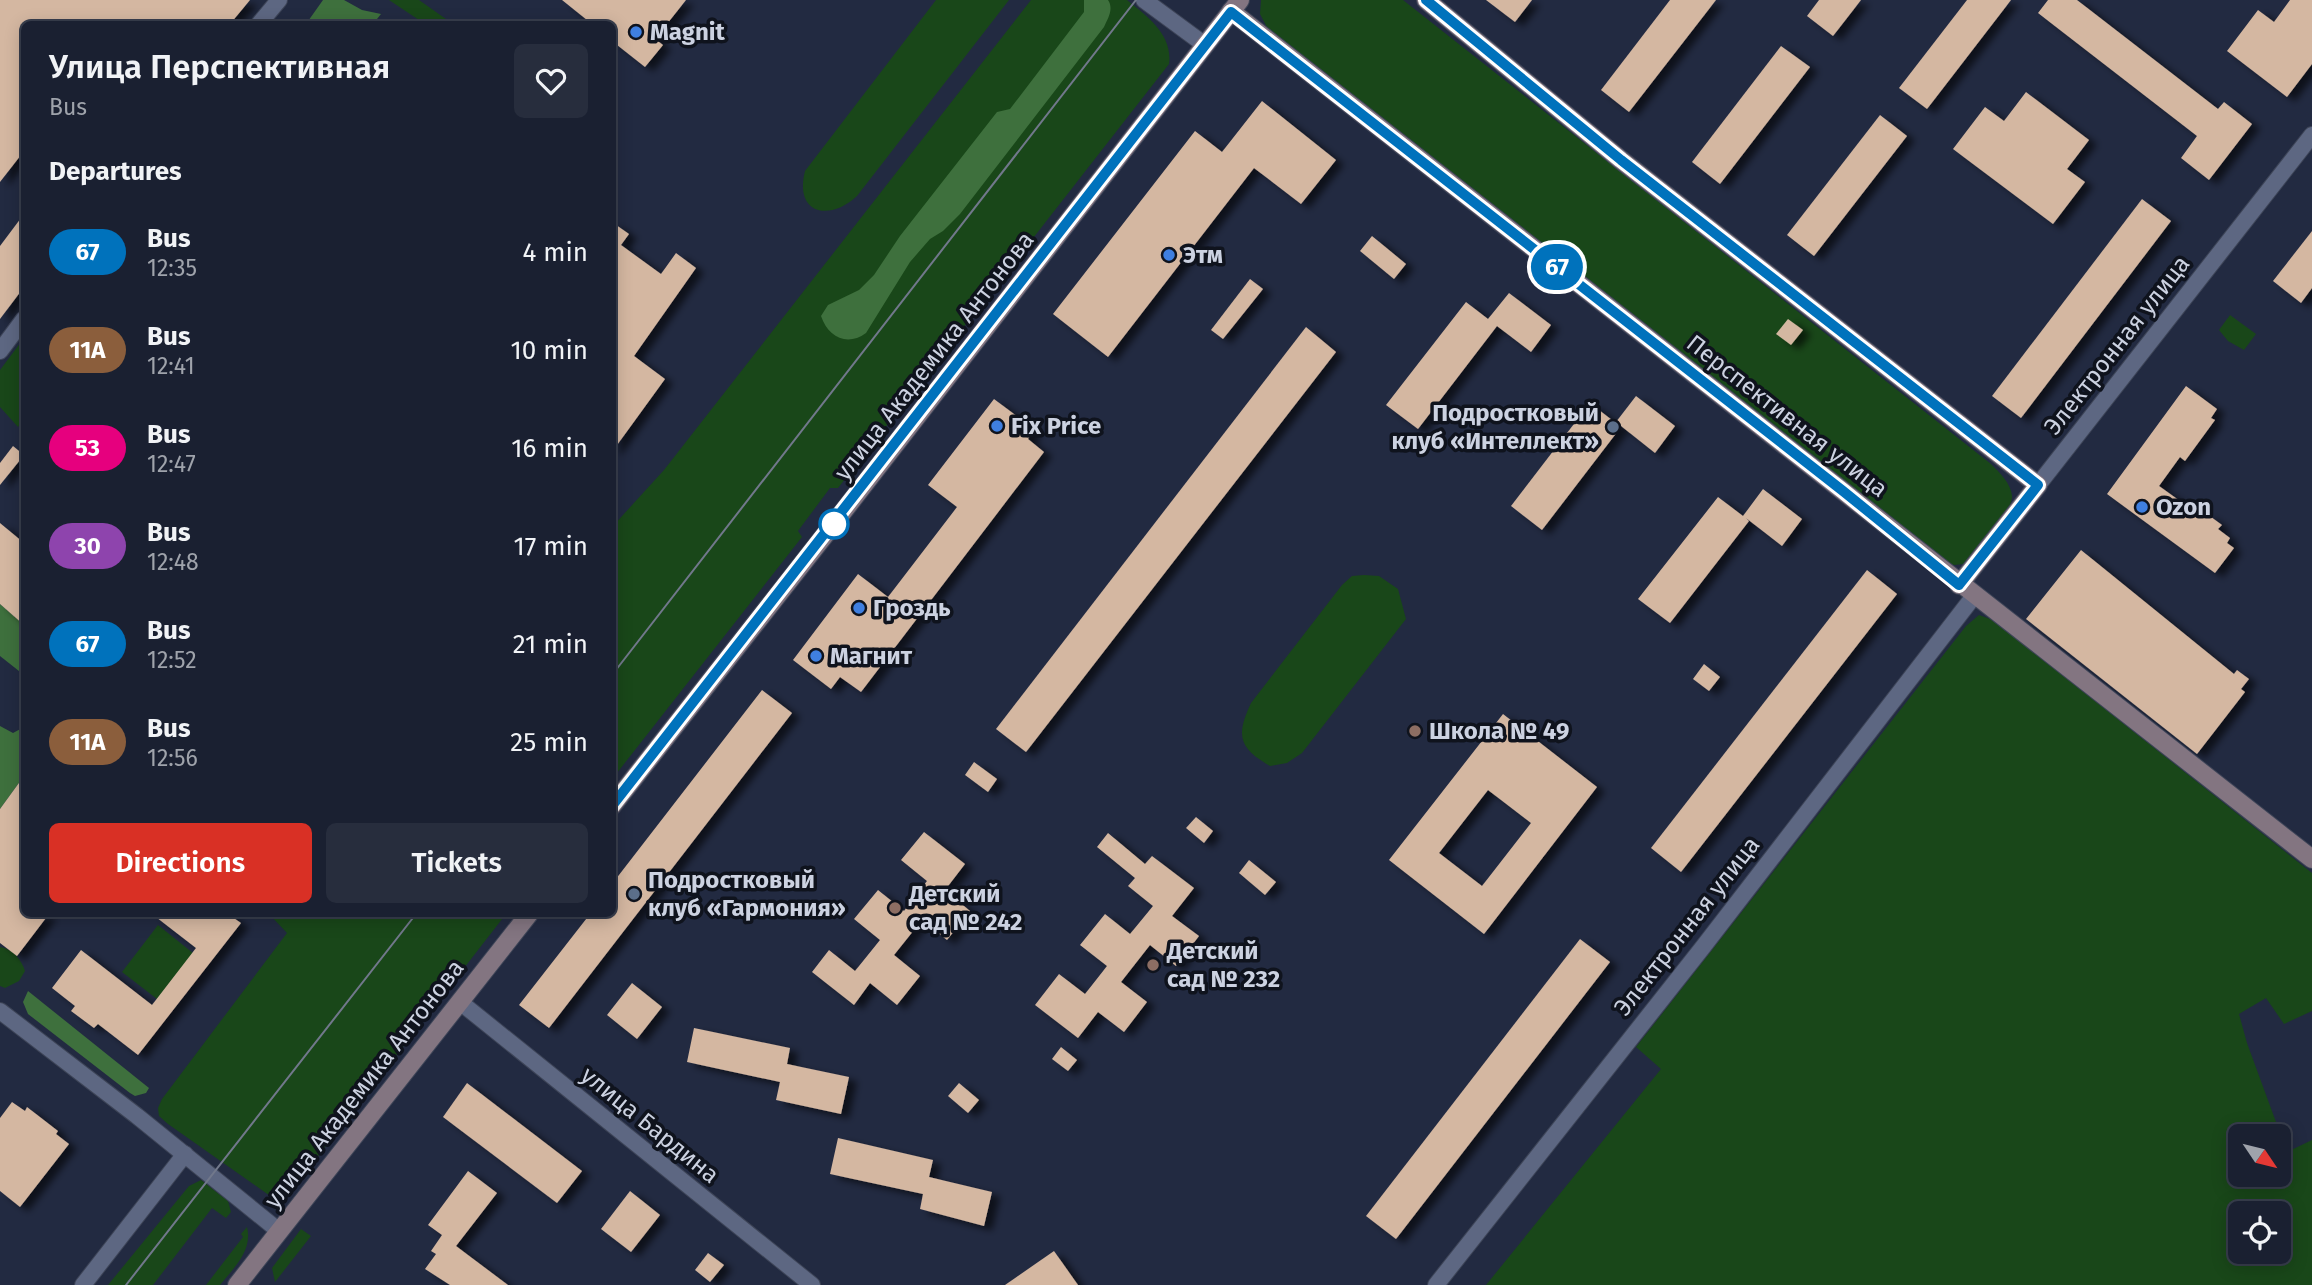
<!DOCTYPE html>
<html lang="en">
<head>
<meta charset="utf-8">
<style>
  :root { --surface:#1a2031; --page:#272d3d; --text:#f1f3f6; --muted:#9fa3ab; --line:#383e4d; --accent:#d93025 }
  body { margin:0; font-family:"Fira Sans",sans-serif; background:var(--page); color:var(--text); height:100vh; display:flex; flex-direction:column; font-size:26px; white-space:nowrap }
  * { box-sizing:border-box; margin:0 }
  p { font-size:23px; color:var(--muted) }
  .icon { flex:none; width:38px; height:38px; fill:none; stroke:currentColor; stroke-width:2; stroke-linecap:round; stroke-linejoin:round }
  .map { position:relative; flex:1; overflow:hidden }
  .sheet { position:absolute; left:21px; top:21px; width:595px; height:896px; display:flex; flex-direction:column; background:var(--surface); border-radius:10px; box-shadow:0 4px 18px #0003,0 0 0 2px var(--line) }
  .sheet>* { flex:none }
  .badge { padding:0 14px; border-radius:23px; font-size:24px; line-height:46px }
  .needle { width:46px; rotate:125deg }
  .buttons { position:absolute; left:2228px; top:1124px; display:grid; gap:14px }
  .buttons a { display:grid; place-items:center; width:63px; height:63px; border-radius:10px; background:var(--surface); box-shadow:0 4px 18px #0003,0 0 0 2px var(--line); font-size:35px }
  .map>.badge { position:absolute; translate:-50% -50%; box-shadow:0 0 0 4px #fff }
  h2 { padding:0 28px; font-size:26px; line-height:63px }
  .round { display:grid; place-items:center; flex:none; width:74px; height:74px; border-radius:10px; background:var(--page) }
  .headline { display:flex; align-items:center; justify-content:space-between; height:119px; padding:0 28px }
  h1 { font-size:33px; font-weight:600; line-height:52px }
  .cta { display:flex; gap:14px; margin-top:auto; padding:14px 28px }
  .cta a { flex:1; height:80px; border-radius:10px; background:var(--accent); color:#fff; font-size:28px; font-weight:600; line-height:80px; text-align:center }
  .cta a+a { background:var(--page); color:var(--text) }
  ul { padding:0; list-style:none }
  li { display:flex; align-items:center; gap:21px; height:98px; padding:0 28px }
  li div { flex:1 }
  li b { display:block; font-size:26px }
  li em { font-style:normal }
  li .badge { min-width:77px; font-weight:700; text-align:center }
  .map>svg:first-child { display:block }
  .green { fill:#194719; fill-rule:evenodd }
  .forest { fill:#3e703d }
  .building { fill:#d4b7a1; fill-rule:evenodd; filter:url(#shadow) }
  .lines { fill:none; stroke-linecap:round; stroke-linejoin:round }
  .street-casing { stroke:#3d4457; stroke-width:18 }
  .secondary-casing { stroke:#3d4457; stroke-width:20 }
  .street { stroke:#5d6782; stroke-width:16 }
  .secondary { stroke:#837581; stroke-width:18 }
  .tram { stroke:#71788b; stroke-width:2 }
  .line-casing { stroke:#fff; stroke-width:16 }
  .line { stroke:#0072bc; stroke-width:10 }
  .shop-dot { fill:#3f7fe0; stroke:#0f131d; stroke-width:2.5 }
  .service-dot { fill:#5c6f8a; stroke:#0f131d; stroke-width:2.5 }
  .stop-dot { fill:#fff; stroke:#0072bc; stroke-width:3.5 }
  .education-dot { fill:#8d6e63; stroke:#0f131d; stroke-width:2.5 }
  .labels { text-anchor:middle; stroke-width:7; stroke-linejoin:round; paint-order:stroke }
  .poi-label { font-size:24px; font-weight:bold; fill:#ccd2e1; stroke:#0f131d; text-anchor:start }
  .street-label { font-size:24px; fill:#ccd2e1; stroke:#0f131d }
</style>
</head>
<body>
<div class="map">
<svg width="2312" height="1285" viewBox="0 0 2312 1285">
  <defs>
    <filter id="shadow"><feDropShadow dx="8" dy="4.5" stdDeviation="3.5" flood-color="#0009"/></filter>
  </defs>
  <rect width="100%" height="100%" fill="#222a41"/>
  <!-- green -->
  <g class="green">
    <polygon points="389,0 419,0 453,24 425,24"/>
    <path d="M 936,0 L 1009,0 L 857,196 C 829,222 794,214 805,171 Z"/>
    <path d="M 1031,0 L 1127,0 C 1148,17 1173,35 1169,64 L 838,488 L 830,488 L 798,531 L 802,537 L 613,778 L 612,527 L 664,470 Z"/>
    <path d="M 1261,0 L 1403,0 L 1991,464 C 1999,472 2011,483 2012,496 C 2013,512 1975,551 1964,564 L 1954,565 L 1945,561 L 1271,35 L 1260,14 Z"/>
    <polygon points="2230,315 2256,334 2244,350 2228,341 2219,330"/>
    <polygon points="24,338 24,419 18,427 0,407 0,370"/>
    <path d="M 1364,575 L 1379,576 L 1398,589 L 1406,619 L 1302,753 L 1287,763 L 1270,766 C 1238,748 1236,735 1251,703 L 1342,585 L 1352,576 Z"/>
    <path d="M 1979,615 L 1993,620 L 2312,873 L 2312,1011 L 2284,1024 L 2266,998 L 2239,1014 L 2247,1043 L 2287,1152 L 2312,1140 L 2312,1285 L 1486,1285 L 1661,1069 L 1636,1047 L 1966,626 ZM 2240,1136 L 2278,1136 L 2278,1174 L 2240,1174 ZM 2240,1213 L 2278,1213 L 2278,1251 L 2240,1251 Z"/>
    <polygon points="269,914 506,914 284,1200 273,1198 168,1124 159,1116 158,1108 162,1099 287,933"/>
    <polygon points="158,925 193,953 157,999 122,972"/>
    <path d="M 0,947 C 13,949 21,959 25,971 L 19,981 L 5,988 L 0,986 Z"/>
    <polygon points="201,1180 228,1201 231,1212 226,1218 212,1208 153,1285 108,1285 189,1186"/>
    <path d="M 247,1227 C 253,1250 234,1268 220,1285 L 206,1285 L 243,1237 L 241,1234 Z"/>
    <polygon points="301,1229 311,1236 275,1282 272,1268"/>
  </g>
  <!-- forest -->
  <g class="forest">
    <polygon points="323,0 344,0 362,10 381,14 373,24 306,24"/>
    <path d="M 1084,0 L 1108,0 C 1114,9 1108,18 1104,27 L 960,214 L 943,231 L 930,239 L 910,262 L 866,333 C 847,347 828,337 821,316 L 828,305 L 859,290 L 874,275 L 900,236 L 997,112 L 1010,109 L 1084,12 Z"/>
    <polygon points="0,604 24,625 24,675 0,656"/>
    <polygon points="0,726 13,733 24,727 24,776 0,809"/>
    <polygon points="28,991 149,1088 146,1093 135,1096 130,1093 28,1014 23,1002"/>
  </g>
  <!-- building -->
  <g class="building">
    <polygon points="0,0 250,0 230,24 24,24 24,151 0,182"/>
    <polygon points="562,0 686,0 655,39 663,45 645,67 612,41 612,24 592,24"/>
    <polygon points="1486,0 1532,0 1515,22"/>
    <polygon points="1670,0 1716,0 1629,112 1601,90"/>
    <polygon points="1819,0 1861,0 1833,36 1807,16"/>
    <polygon points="1967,0 2011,0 1927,109 1899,88"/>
    <polygon points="2048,0 2077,0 2218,109 2224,102 2252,124 2209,180 2181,158 2197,136 2038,13"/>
    <polygon points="2290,0 2312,0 2312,64 2287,97 2227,51 2258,10 2274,22"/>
    <polygon points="1781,46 1810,67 1720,184 1692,162"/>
    <polygon points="2026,92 2089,140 2067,169 2085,182 2053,224 1953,149 1985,107 2004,121"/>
    <polygon points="1262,101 1336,160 1301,204 1254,168 1108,357 1053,314 1195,131 1222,152"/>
    <polygon points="1880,115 1907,136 1814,256 1787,235"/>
    <polygon points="2142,199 2171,221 2021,418 1992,396"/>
    <polygon points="24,214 24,287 0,319 0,246"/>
    <polygon points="612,222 629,234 621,245 661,274 676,253 696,268 634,356 665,379 612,452"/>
    <polygon points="2312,231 2312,288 2301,303 2273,281"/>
    <polygon points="1372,236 1406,264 1394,279 1360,251"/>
    <polygon points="1250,279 1263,289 1223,339 1211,330"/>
    <polygon points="1509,293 1551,325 1531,352 1497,326 1418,429 1386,405 1466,302 1488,319"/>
    <polygon points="1788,319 1803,330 1791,345 1776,334"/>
    <polygon points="1306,327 1336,352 1026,752 996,729"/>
    <polygon points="2186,386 2217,409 2211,418 2215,420 2185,461 2180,457 2159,486 2204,518 2207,514 2222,525 2218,529 2230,538 2227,543 2234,548 2215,573 2107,494"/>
    <polygon points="1636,396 1675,426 1655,453 1616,422"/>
    <polygon points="994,399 1034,429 1028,439 1044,452 861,692 840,677 831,689 793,660 858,574 888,597 957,507 928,485"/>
    <polygon points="1590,403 1621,427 1542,530 1511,506"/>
    <polygon points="13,446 24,455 0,485 0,463"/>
    <polygon points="1763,489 1802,519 1782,546 1746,518 1749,521 1670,623 1638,599 1718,497 1743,516"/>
    <polygon points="0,523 24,543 24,625 0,604"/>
    <polygon points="2081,550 2234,674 2237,670 2249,679 2241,689 2245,692 2197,754 2026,619"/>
    <polygon points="1867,570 1897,594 1681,872 1651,848"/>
    <polygon points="1704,664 1720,677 1709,691 1693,679"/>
    <polygon points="762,690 792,713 549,1028 519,1005 590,914 612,914 612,884"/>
    <path d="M 1503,714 L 1597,787 L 1484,934 L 1389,860 ZM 1488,790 L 1531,823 L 1482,886 L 1439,853 Z"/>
    <polygon points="974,762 997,779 988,792 965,775"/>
    <polygon points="24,776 24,914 49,914 17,956 0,943 0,809"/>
    <polygon points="1196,817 1213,831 1204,843 1186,828"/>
    <polygon points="924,832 965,864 945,890 970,911 947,940 922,920 894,955 920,976 897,1005 870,983 854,1005 812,972 829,950 855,971 880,940 854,919 878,890 904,911 927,881 901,860"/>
    <polygon points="1108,833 1145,864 1152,856 1194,888 1172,916 1199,936 1176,966 1150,945 1121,982 1147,1002 1124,1032 1098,1012 1078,1038 1035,1005 1059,974 1085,994 1107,966 1080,945 1105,914 1130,934 1153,906 1128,886 1135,878 1097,847"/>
    <polygon points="1249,860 1276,882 1265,895 1239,873"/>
    <polygon points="152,914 228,914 241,923 138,1055 98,1024 94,1028 71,1011 75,1006 52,988 81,950 152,1005 196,948"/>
    <polygon points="1580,939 1610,962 1396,1239 1366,1216"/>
    <polygon points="632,983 662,1007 637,1039 607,1015"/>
    <polygon points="694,1028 790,1048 787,1064 849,1077 841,1114 776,1100 780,1082 687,1062"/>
    <polygon points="1061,1047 1077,1060 1068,1071 1052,1059"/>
    <polygon points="467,1083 582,1171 557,1203 443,1117"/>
    <polygon points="959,1083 979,1100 968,1113 948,1096"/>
    <polygon points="12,1102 25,1111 27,1107 58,1131 56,1134 69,1144 20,1207 0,1191 0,1118"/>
    <polygon points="838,1138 933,1160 929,1177 992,1192 984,1226 920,1209 923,1194 830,1174"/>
    <polygon points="468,1171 497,1193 456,1246 508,1285 450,1285 425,1269 436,1254 431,1251 442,1235 428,1225"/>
    <polygon points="630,1191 660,1215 631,1252 601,1229"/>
    <polygon points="1054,1251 1078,1285 1005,1285"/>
    <polygon points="708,1253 724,1265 710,1282 695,1270"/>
  </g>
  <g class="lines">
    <defs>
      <g id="street">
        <polyline points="1144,0 1205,45"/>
        <polyline points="259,24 279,0"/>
        <polyline points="0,351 24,319"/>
        <polyline points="2038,485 2312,135"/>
        <polyline points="460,1002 812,1285"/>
        <polyline points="0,1011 137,1116 279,1231"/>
        <polyline points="83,1285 185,1154"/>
        <polyline points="1436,1285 1703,947 1974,596"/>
      </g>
      <g id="secondary">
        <polyline points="1426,0 1621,160 2038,485 1959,585"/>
        <polyline points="1231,11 2312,859"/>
        <polyline points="612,806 832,526 1240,0"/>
        <polyline points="237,1285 529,914"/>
      </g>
    </defs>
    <!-- street casing -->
    <use href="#street" class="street-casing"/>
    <!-- secondary casing -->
    <use href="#secondary" class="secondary-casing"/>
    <!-- street -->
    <use href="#street" class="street"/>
    <!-- secondary -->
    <use href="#secondary" class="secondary"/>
    <!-- tram -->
    <g class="tram">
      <polyline points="612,675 1136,0"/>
      <polyline points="126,1285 416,914"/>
    </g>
  </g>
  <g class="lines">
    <defs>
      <polyline id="line" points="612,806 1231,12 1843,491 1959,585 2038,485 1621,160 1426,0"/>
    </defs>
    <!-- line casing -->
    <use href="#line" class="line-casing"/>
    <!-- line -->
    <use href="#line" class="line"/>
  </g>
  <!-- markers -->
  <g class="shop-dot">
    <circle cx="636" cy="32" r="7"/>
    <circle cx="1169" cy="255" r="7"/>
    <circle cx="997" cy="426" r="7"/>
    <circle cx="2142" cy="507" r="7"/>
    <circle cx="859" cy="608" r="7"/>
    <circle cx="816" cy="656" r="7"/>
  </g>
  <g class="service-dot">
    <circle cx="1613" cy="427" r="7"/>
    <circle cx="634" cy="894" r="7"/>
  </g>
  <circle class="stop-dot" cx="834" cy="524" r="14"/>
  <g class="education-dot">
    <circle cx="1415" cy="731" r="7"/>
    <circle cx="895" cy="908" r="7"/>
    <circle cx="1153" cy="965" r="7"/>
  </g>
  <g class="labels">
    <!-- poi labels -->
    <g class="poi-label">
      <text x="650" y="40">Magnit</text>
      <text x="1183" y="263">Этм</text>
      <text x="1599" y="421" text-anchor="end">Подростковый<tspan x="1599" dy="28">клуб «Интеллект»</tspan></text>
      <text x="1011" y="434">Fix Price</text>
      <text x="2156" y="515">Ozon</text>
      <text x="873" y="616">Гроздь</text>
      <text x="830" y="664">Магнит</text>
      <text x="1429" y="739">Школа № 49</text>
      <text x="648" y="888">Подростковый<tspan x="648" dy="28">клуб «Гармония»</tspan></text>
      <text x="909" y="902">Детский<tspan x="909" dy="28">сад № 242</tspan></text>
      <text x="1167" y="959">Детский<tspan x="1167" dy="28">сад № 232</tspan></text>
    </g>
    <!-- street labels -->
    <g class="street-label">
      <text transform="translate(2117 345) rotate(-52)" y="8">Электронная улица</text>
      <text transform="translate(934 356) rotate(-52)" y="8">улица Академика Антонова</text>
      <text transform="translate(1787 416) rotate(38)" y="8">Перспективная улица</text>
      <text transform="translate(1687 926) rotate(-52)" y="8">Электронная улица</text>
      <text transform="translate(364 1084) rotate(-52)" y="8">улица Академика Антонова</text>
      <text transform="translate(650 1125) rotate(39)" y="8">улица Бардина</text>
    </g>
  </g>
</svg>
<div class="buttons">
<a><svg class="needle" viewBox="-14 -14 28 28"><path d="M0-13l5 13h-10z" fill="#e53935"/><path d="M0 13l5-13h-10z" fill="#9fa3ab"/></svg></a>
<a><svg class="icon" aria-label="locate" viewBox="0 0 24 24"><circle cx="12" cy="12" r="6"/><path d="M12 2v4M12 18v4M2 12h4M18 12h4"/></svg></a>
</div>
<b class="badge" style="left:1557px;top:267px;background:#0072bc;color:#fff">67</b>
<section class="sheet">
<div class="headline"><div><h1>Улица Перспективная</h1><p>Bus</p></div><a class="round"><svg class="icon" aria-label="heart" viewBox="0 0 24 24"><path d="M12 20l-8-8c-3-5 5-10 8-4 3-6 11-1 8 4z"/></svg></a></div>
<h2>Departures</h2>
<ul>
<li><span class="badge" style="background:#0072bc;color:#fff">67</span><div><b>Bus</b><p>12:35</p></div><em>4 min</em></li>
<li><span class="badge" style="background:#8b5e3c;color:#fff">11А</span><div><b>Bus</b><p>12:41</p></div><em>10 min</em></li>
<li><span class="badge" style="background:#e6007e;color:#fff">53</span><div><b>Bus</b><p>12:47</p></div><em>16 min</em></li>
<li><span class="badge" style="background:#8e44ad;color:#fff">30</span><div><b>Bus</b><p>12:48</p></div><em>17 min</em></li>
<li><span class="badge" style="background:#0072bc;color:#fff">67</span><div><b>Bus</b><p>12:52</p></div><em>21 min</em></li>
<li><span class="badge" style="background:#8b5e3c;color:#fff">11А</span><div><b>Bus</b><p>12:56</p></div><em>25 min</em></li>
</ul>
<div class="cta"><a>Directions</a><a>Tickets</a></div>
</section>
</div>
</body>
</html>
